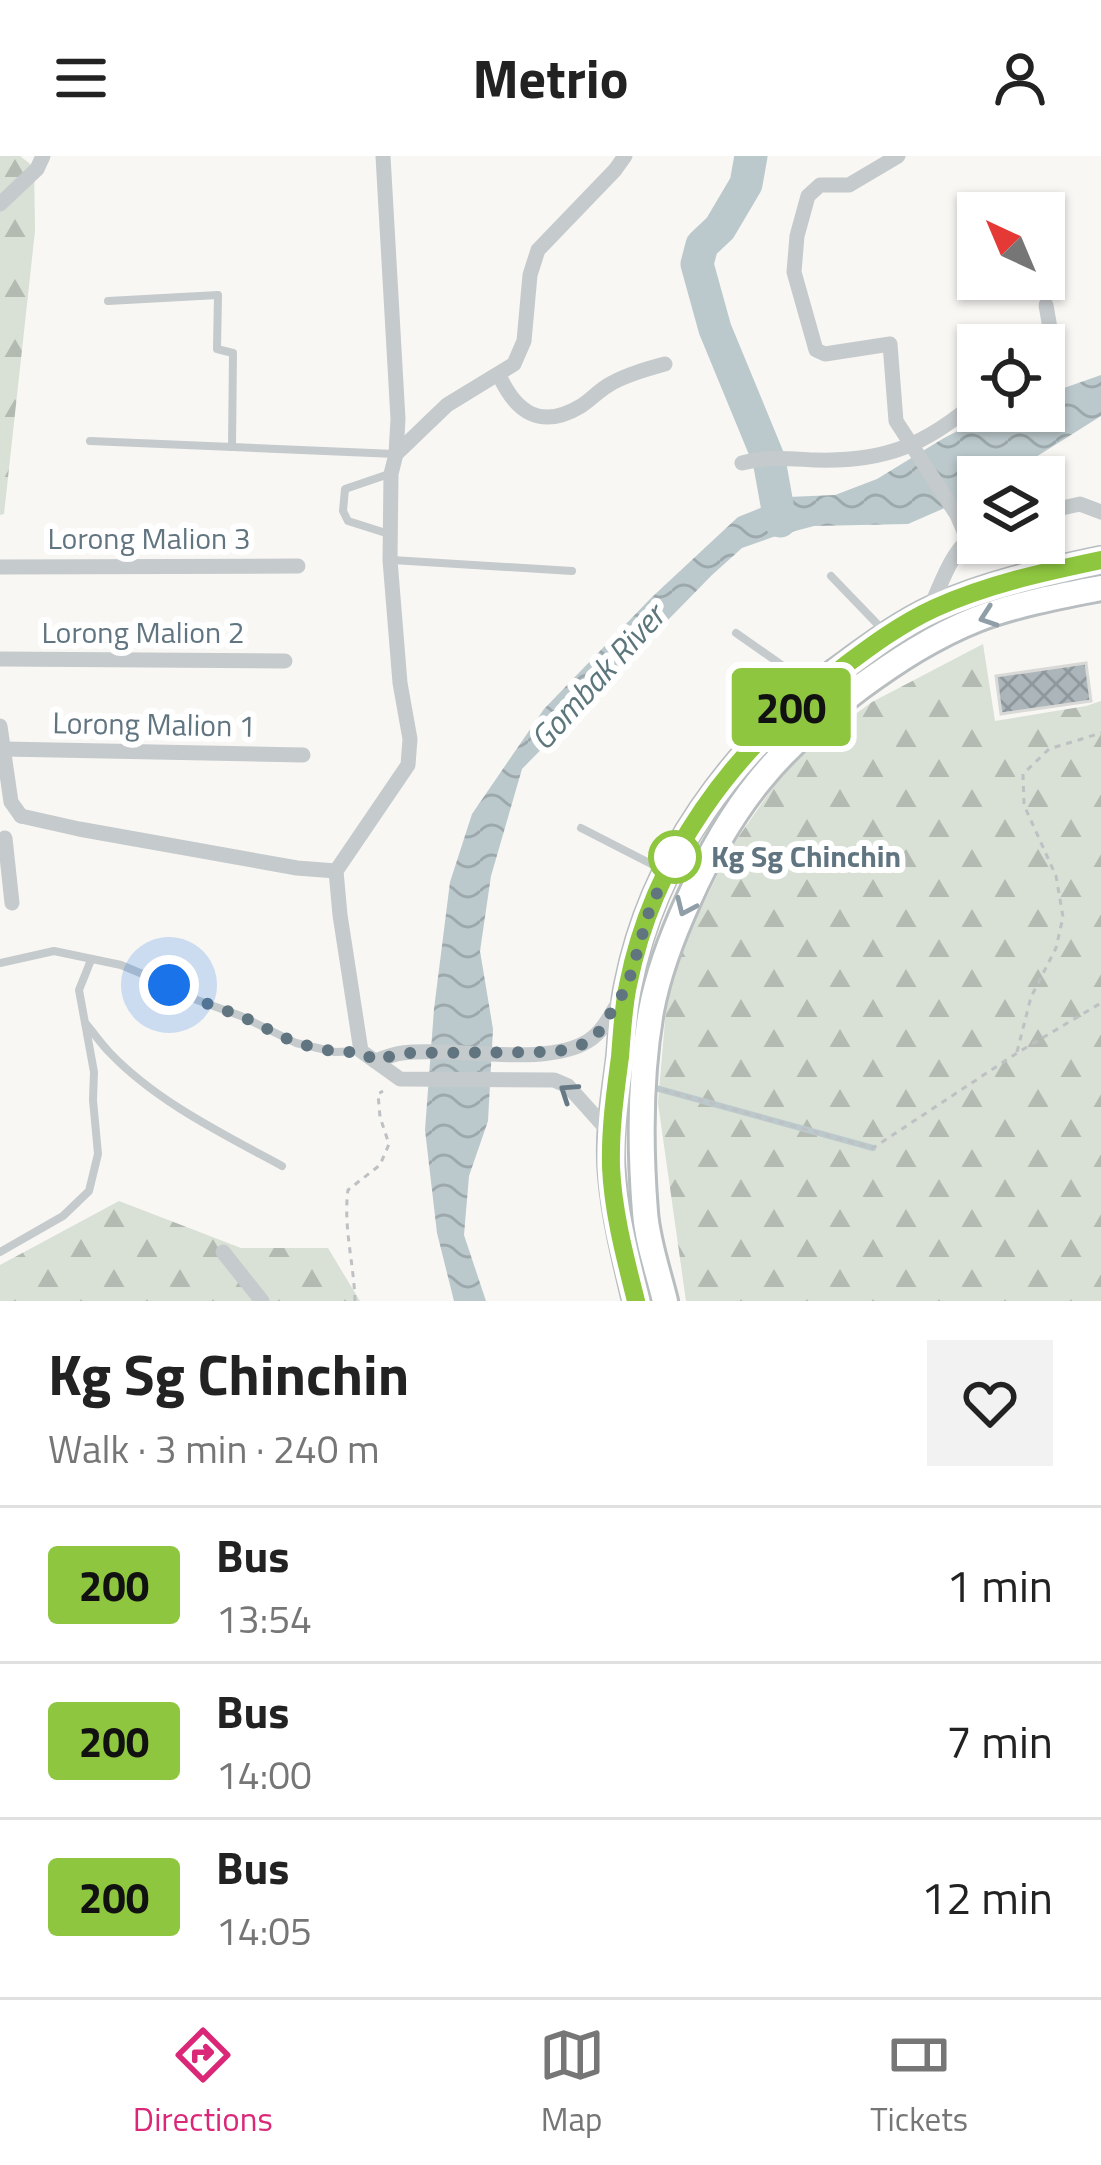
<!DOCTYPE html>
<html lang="en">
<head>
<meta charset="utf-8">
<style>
  :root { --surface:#fff; --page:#f2f2f2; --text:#222; --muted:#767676; --line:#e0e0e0; --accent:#db2777 }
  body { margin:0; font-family:"Titillium Web",sans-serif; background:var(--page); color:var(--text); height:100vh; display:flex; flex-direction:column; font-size:45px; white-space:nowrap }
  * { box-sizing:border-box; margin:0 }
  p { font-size:39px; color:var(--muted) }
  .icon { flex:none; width:66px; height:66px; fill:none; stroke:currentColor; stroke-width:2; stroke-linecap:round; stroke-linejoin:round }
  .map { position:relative; height:1145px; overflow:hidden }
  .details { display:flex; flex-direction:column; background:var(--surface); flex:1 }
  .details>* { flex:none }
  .badge { padding:0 24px; border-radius:9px; font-size:42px; line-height:78px }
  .needle { width:78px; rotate:316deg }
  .fabs { position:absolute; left:957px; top:36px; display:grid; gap:24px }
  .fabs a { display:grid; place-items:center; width:108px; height:108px; border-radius:0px; background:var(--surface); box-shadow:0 3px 9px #0004; font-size:60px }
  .you { position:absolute; width:60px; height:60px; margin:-30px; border:9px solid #fff; border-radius:50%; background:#1a73e8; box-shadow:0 0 0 18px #1a73e833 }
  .map>.badge { position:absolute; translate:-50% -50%; box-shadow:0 0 0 6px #fff }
  .round { display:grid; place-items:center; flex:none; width:126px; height:126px; border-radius:0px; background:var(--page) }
  .overview { display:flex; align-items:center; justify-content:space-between; height:204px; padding:0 48px }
  h1 { font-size:57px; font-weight:700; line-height:90px }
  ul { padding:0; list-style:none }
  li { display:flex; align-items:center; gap:36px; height:156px; padding:0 48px; border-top:3px solid var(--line) }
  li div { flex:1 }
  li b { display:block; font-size:45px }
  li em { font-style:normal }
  li .badge { min-width:132px; font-weight:700; text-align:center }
  header { display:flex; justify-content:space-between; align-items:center; height:156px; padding:0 48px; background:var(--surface); font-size:54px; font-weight:700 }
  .dock { display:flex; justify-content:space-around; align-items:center; height:168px; border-top:3px solid var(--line); background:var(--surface); font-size:33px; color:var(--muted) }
  .dock a { display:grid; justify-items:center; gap:6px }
  .dock .active { color:var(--accent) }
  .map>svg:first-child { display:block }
  .forest { fill:url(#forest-firs) }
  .water { fill:url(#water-waves) }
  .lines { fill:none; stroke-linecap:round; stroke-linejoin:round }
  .stream { stroke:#bcc9cc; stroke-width:6 }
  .river { stroke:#bcc9cc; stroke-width:33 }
  .building { fill:url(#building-cross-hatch); stroke:#d9d9d7; stroke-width:3 }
  .primary-casing { stroke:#b8bdc0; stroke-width:30 }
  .path { stroke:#bec1c3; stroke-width:3; stroke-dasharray:6 6; stroke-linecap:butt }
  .service { stroke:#c5cacc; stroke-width:8 }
  .minor { stroke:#c5cacc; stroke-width:15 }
  .primary { stroke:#fff; stroke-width:24 }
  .oneway { stroke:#909ea7 }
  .oneway2 { stroke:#667985 }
  .line-casing { stroke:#fff; stroke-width:27 }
  .line { stroke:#8ec63f; stroke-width:18 }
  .walk { stroke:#617581; stroke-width:12; stroke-dasharray:0 21.6 }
  .stop-dot { fill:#fff; stroke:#8ec63f; stroke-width:6 }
  .labels { text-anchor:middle; stroke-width:12; stroke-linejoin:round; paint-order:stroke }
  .street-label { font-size:30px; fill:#617581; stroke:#fff }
  .stop-label { font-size:30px; font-weight:bold; fill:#617581; stroke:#fff; text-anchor:start }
  .water-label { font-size:33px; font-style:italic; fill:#5c767c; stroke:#fff }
</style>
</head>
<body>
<header><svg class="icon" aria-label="menu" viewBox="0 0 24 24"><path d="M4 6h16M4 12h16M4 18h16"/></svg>Metrio<svg class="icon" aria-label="person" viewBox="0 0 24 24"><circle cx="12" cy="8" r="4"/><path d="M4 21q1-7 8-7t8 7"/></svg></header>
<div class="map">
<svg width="1101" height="1145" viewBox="0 0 1101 1145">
  <defs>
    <pattern id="forest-firs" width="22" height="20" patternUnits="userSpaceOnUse" patternTransform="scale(3)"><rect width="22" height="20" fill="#d9e0d5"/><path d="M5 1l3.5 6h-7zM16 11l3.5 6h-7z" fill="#b3bab2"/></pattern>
    <pattern id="water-waves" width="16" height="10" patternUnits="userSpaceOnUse" patternTransform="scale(3)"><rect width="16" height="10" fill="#bcc9cc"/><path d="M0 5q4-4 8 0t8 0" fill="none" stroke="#9ca8ab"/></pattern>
    <pattern id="building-cross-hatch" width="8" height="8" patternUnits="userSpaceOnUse" patternTransform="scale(3)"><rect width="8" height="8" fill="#abb5ba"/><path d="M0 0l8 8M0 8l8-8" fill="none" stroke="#8f989d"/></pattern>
  </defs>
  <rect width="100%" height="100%" fill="#f8f7f4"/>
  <!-- forest -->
  <g class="forest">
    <polygon points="0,0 20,0 34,11 35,75 4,358 0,359"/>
    <polygon points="983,488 995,565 1086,550 1101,545 1101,1145 686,1145 658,947 669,818 730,693 792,604 872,546"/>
    <polygon points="119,1045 241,1092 328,1092 360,1145 0,1145 0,1109"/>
  </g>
  <!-- water -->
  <polygon class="water" points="1101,219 1101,260 1004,321 978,321 978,336 970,341 908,368 814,370 773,381 742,392 712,419 522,613 491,720 480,795 493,873 488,965 469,1020 464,1079 486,1145 454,1145 437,1077 425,974 434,853 450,726 472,658 544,553 651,442 738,361 788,341 835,339 877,323 944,282 996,255 1044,255 1044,239"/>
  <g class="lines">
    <!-- stream -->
    <polyline class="stream" points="652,931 873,992"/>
    <!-- river -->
    <polyline class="river" points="751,0 746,28 720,72 702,89 697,108 715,173 769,304 780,365"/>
  </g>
  <!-- building -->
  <polygon class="building" points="1086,507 1091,545 1001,558 996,520"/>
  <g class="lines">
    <defs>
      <g id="primary">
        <path d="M 636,1145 C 626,1103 616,1063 612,1020 C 608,980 615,941 620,901 C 622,877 623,852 628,829 C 653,702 733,593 835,516 C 867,493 898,469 935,452 C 988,428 1044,416 1101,404"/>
        <path d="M 665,1145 C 658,1116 647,1085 645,1056 C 640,992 640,918 651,855 C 658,817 673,778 689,743 C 731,649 777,593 859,532 C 896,505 934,480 977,463 C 1016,448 1060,440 1101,432"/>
      </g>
    </defs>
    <!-- primary casing -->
    <use href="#primary" class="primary-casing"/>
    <!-- path -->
    <g class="path">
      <polyline points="1017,896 1031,841 1056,792 1063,761 1056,720 1024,649 1023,618 1049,593 1101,577"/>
      <polyline points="663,934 873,992 1017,897 1101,847"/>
      <path d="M 355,1145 C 354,1108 343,1070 348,1034 L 380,1009 L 389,988 L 380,961 L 378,938 L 383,935"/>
    </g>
    <!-- service -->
    <g class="service">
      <polyline points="108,145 218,139 217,193 233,197 232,291"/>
      <polyline points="90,285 395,298"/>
      <polyline points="389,378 348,365 343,355 345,333 389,318"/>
      <polyline points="392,404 572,415"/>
      <polyline points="831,420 884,475"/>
      <polyline points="736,477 813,531"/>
      <polyline points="581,672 665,715"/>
      <polyline points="0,807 54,795 121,809 169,829 186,840 241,860 296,887 335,896 361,895"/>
      <path d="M 86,868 C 94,877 101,888 110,897 C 157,946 223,978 282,1010"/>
      <polyline points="0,1096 63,1060 89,1035 98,998 93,944 94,916 79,834 91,804"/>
    </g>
    <!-- minor -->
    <g class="minor">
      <polyline points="383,0 398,263 396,298 391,318 390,404 400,527 410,583 408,609 336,715 340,759 361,895 400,923 554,924 568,930 611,978"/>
      <polyline points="898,0 849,29 820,29 808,40 797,80 794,116 816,194 825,198 890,188 896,265 957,359 967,382"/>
      <polyline points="0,48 37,13 43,0"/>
      <polyline points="1044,192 1052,184 1046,149"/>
      <path d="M 499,219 C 516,257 541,274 581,250 C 592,243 600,233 612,227 C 628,218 647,213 665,208"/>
      <polyline points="396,298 447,249 514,208 524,185 530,119 538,94 615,14 625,0"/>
      <path d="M 742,307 C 767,300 791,303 816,304 C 885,306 926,289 978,244"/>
      <polyline points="1044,356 1080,348 1101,356"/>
      <polyline points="0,411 298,410"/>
      <path d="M 929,454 C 941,430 952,389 978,378"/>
      <polyline points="0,503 285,505"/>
      <polyline points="0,570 11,646 21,660"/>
      <polyline points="4,593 303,599"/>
      <polyline points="21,660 79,673 297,712 336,715"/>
      <polyline points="5,682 12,747"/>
      <path d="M 375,905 C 384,902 393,898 402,897 C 451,890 546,912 588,885 C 604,875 612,856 622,840"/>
      <polyline points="223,1096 262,1145"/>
    </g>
    <!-- primary -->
    <use href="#primary" class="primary"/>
  </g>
  <!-- one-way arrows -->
  <defs><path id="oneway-chevron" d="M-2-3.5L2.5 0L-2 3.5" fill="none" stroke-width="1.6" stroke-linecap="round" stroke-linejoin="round" transform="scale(3)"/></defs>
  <g class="oneway">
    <use href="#oneway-chevron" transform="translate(988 461) rotate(161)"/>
    <use href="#oneway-chevron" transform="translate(685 751) rotate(114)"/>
  </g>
  <use class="oneway2" href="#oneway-chevron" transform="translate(568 936) rotate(-146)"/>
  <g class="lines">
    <defs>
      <path id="line" d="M 636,1145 C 625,1101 613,1056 611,1011 C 610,974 615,938 620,901 C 622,877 623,852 628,829 C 653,702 733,593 835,517 C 867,493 898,469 935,452 C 988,428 1044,416 1101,404"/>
    </defs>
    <!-- line casing -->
    <use href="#line" class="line-casing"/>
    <!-- line -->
    <use href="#line" class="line"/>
    <!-- walk -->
    <polyline class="walk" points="169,829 186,840 241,860 296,887 335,896 362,896 375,905 401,897 556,896 584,888 598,877 627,831 651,749 675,701"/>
  </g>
  <!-- markers -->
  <circle class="stop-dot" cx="675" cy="701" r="24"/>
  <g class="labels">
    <!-- street labels -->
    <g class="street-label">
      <text x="149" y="393">Lorong Malion 3</text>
      <text x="143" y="487">Lorong Malion 2</text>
      <text transform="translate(154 569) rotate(1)" y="10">Lorong Malion 1</text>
    </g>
    <!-- stop labels -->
    <g class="stop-label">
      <text x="711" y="711">Kg Sg Chinchin</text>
    </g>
    <!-- water labels -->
    <g class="water-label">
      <text transform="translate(597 521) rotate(-48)" y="12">Gombak River</text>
    </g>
  </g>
</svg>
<div class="fabs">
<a><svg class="needle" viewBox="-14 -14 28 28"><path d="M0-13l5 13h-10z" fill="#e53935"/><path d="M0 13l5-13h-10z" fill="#767676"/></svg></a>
<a><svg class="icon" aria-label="locate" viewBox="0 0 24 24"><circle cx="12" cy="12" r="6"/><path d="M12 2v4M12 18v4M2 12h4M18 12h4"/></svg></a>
<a><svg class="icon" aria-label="layers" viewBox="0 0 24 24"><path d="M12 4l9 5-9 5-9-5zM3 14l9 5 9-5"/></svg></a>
</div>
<div class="you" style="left:169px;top:829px"></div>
<b class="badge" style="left:791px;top:551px;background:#8ec63f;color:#111">200</b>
</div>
<section class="details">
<div class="overview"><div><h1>Kg Sg Chinchin</h1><p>Walk · 3 min · 240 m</p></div><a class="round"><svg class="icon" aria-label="heart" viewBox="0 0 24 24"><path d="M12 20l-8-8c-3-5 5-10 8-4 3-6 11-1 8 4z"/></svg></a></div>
<ul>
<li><span class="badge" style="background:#8ec63f;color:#111">200</span><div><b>Bus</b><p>13:54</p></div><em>1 min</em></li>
<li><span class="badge" style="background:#8ec63f;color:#111">200</span><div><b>Bus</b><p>14:00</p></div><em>7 min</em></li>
<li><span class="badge" style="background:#8ec63f;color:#111">200</span><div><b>Bus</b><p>14:05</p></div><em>12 min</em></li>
</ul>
</section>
<nav class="dock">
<a class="active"><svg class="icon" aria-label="directions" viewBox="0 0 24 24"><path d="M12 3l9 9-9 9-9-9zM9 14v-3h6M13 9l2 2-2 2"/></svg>Directions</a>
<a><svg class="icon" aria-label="map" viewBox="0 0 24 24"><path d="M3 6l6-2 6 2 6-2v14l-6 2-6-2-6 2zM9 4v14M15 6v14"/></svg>Map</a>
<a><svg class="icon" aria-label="tickets" viewBox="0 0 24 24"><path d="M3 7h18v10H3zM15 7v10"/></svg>Tickets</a>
</nav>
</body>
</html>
